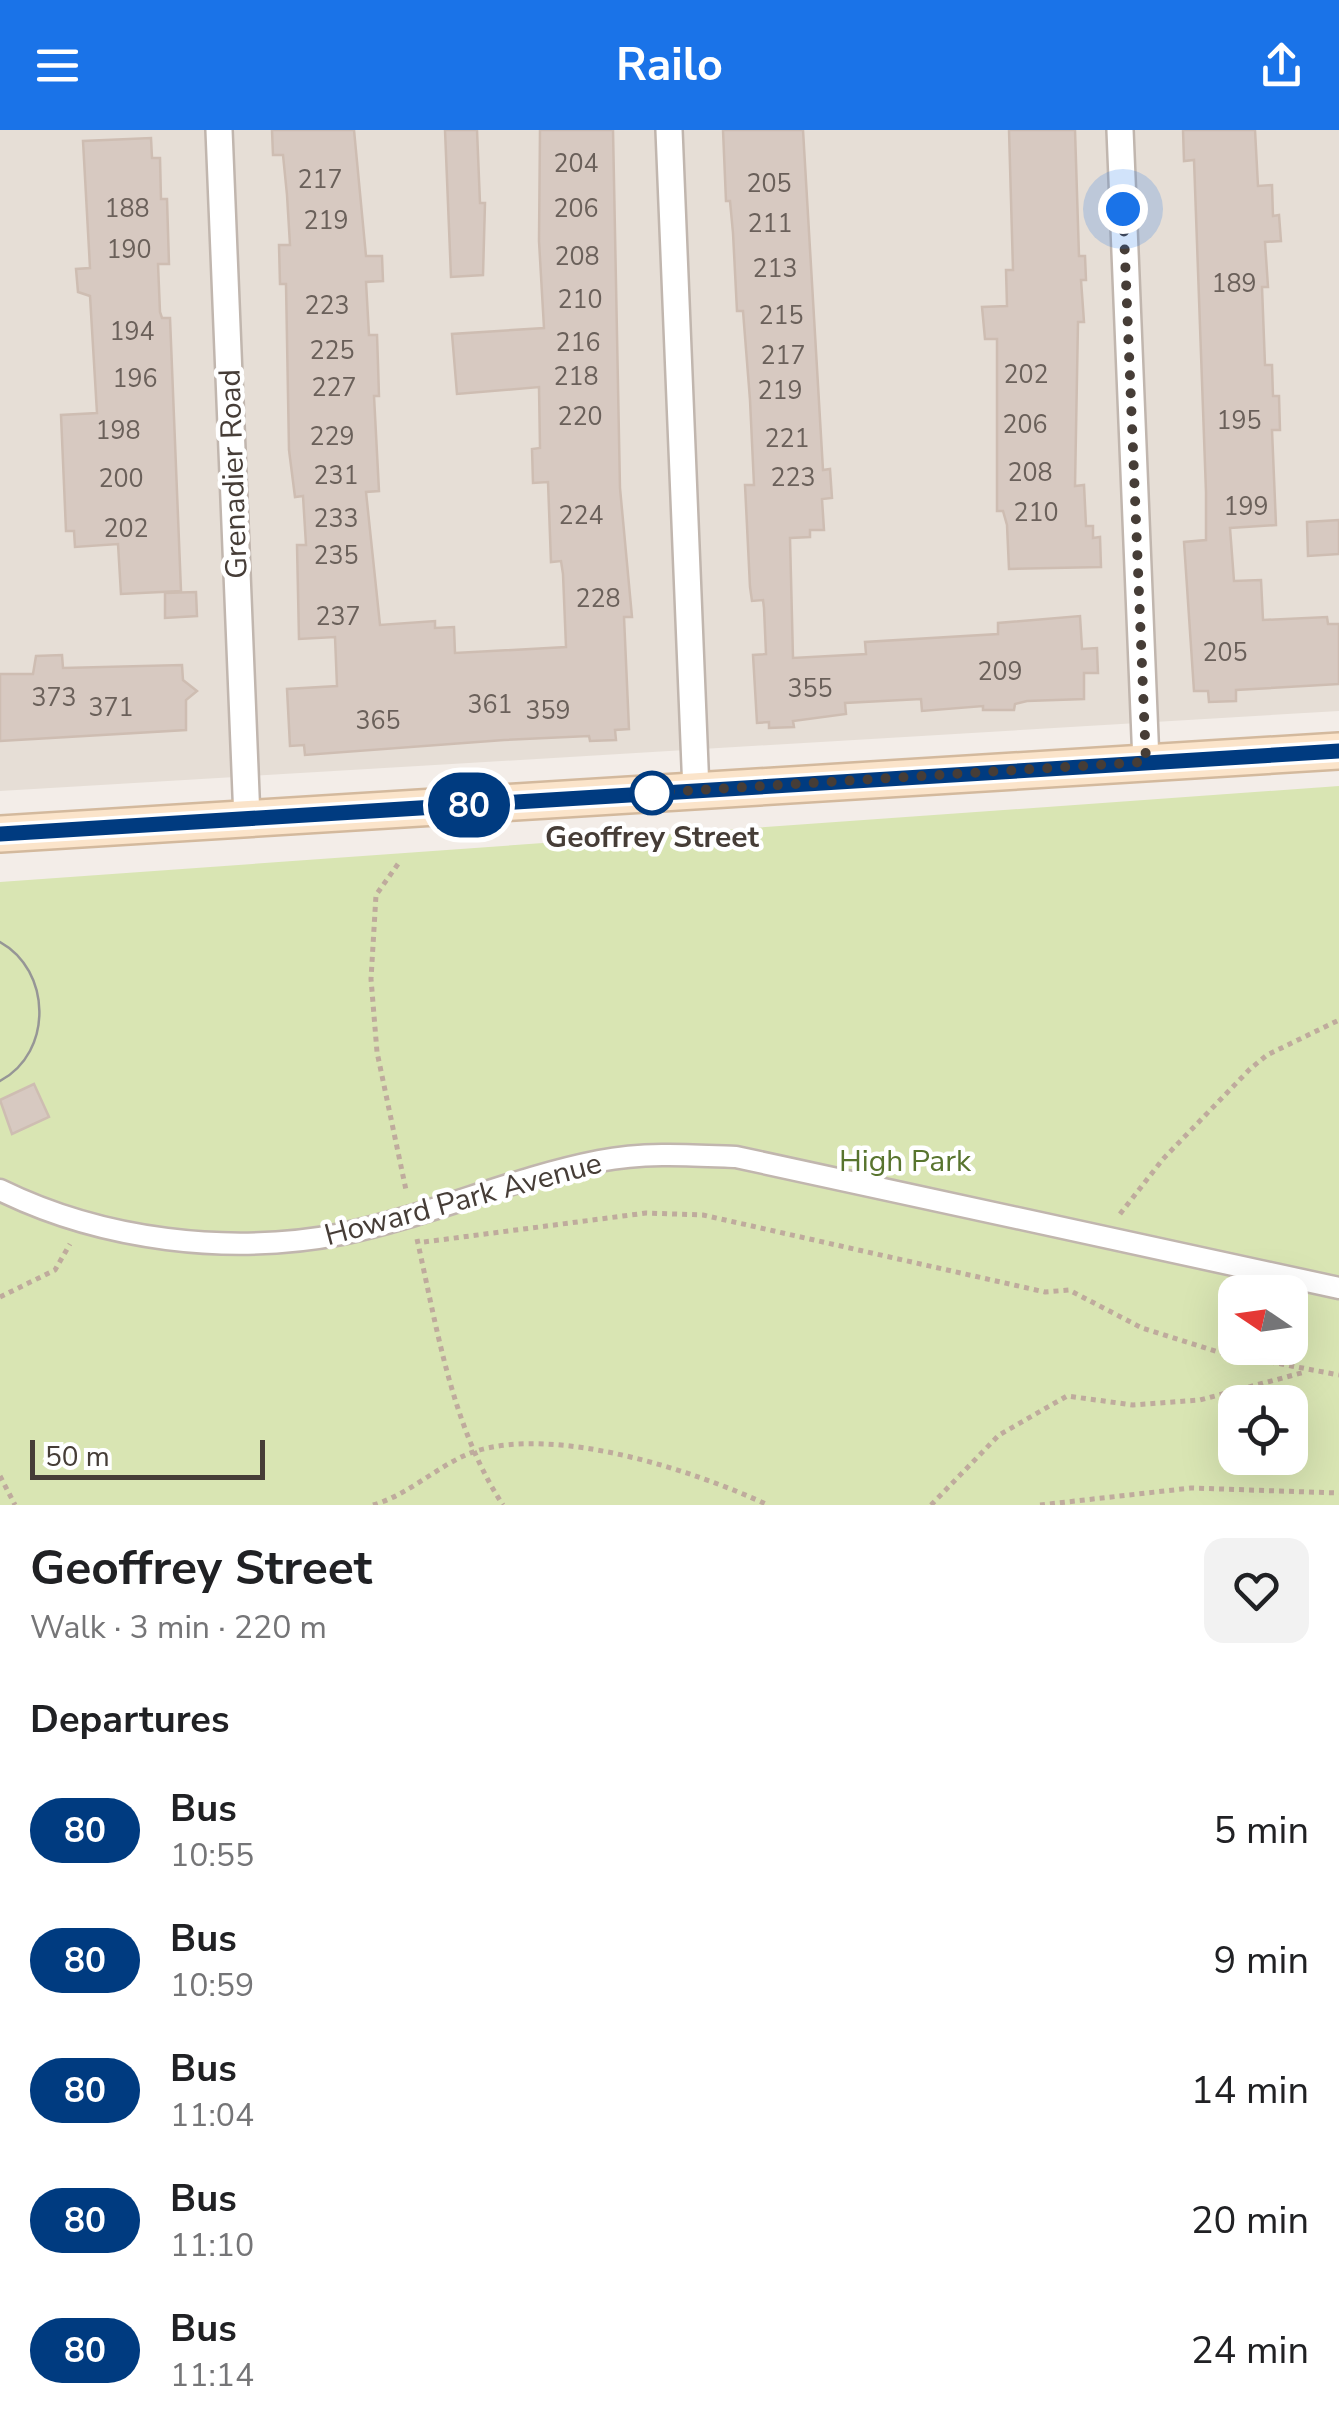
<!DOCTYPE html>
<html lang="en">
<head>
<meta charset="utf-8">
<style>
  :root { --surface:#fff; --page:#f2f2f2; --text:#202124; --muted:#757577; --accent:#1a73e8 }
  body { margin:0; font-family:"Nunito Sans",sans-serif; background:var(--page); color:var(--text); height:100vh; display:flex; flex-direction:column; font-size:38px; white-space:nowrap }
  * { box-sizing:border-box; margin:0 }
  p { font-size:32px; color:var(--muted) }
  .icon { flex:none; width:55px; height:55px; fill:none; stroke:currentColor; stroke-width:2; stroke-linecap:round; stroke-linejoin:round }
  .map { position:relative; height:1375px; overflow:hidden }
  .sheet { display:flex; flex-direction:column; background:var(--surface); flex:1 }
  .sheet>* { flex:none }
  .badge { padding:0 20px; border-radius:32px; font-size:35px; line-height:65px }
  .needle { width:65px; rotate:283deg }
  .tools { position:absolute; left:1218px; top:1145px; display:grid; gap:20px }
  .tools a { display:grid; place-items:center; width:90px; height:90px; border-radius:20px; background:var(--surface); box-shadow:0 10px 40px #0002; font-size:50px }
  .scale { position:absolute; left:30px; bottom:25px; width:235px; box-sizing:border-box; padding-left:10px; border:5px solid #463d37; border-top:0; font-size:28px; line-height:35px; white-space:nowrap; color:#463d37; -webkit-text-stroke:8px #fff; paint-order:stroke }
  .you { position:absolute; width:50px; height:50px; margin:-25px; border:8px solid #fff; border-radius:50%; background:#1a73e8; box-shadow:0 0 0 15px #1a73e833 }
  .map>.badge { position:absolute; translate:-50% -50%; box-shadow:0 0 0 5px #fff }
  h2 { padding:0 30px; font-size:38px; line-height:90px }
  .round { display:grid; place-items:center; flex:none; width:105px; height:105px; border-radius:20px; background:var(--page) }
  .summary { display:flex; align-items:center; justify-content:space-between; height:170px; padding:0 30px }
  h1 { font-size:48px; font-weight:700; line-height:75px }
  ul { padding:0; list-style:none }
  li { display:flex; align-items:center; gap:30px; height:130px; padding:0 30px }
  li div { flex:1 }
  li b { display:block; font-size:38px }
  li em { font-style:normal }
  li .badge { min-width:110px; font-weight:700; text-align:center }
  header { display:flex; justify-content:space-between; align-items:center; height:130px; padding:0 30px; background:var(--accent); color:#fff; font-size:45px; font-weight:700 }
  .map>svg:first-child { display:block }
  .residential { fill:#e6ded6 }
  .green { fill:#d9e5b3; fill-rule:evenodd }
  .building { fill:#d7c9c1; stroke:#cebdb2; stroke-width:2.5 }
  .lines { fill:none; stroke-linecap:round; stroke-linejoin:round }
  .pedestrian-casing { stroke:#c1b6ae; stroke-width:25 }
  .minor-casing { stroke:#c1b6ae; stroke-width:30 }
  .secondary-casing { stroke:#d3b99d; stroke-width:40 }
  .path { stroke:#bfab9d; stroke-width:5; stroke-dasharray:5 5; stroke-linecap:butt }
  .pedestrian { stroke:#fff; stroke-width:20 }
  .minor { stroke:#fff; stroke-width:25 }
  .secondary { stroke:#fbe4ca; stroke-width:35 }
  .tram { stroke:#969696; stroke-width:2.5 }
  .line-casing { stroke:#fff; stroke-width:22 }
  .line { stroke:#003b80; stroke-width:15 }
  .walk { stroke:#463d37; stroke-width:10; stroke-dasharray:0 18 }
  .stop-dot { fill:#fff; stroke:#003b80; stroke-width:5 }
  .labels { text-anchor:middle; stroke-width:9; stroke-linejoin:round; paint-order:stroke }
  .number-label { font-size:25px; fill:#6a605a }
  .street-label { font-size:30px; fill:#463d37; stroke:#fff }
  .stop-label { font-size:30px; font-weight:bold; fill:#463d37; stroke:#fff }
  .park-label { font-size:30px; fill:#58742e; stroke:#fff }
</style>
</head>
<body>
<header><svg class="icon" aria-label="menu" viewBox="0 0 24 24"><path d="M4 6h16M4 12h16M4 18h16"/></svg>Railo<svg class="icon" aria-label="share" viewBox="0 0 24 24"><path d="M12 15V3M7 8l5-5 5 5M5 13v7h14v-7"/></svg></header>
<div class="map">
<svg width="1339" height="1375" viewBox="0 0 1339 1375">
  <rect width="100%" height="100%" fill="#f3ede8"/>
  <!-- residential -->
  <polygon class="residential" points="0,0 1339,0 1339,581 0,661"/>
  <!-- green -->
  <path class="green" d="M 1339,656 L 1339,1375 L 0,1375 L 0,752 ZM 1235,1162 L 1290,1162 L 1290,1218 L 1235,1218 ZM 1235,1272 L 1290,1272 L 1290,1328 L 1235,1328 Z"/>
  <!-- building -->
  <g class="building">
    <polygon points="272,0 354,0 366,126 382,126 383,151 366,152 369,205 377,205 378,234 379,266 374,266 379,361 366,362 380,495 435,491 435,498 454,497 455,523 566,517 563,444 561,431 551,432 548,352 533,353 532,319 540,318 539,257 457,264 452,204 544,198 539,111 540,0 613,0 620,358 632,487 624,487 629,599 615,600 616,610 590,611 589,606 504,610 305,625 304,615 290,616 287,559 337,556 335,507 299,509 297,415 306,415 303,366 295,367 289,320 286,154 280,154 279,115 290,115 287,65 283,25 273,25"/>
    <polygon points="445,0 477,0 480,73 485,73 483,145 451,147"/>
    <polygon points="723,0 803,0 823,340 830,339 832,368 822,369 824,400 810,400 810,407 790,408 793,528 866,524 865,512 998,504 998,493 1080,486 1082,519 1097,518 1098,543 1084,543 1084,569 1027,571 1015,574 1014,580 983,580 983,576 922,581 921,569 845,573 846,584 793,591 794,597 769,598 769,592 757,593 753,525 766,524 764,478 763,470 752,471 750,457 745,355 754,355 750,270 743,181 737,181 733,103 730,71 726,71"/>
    <polygon points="1009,0 1075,0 1079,126 1085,126 1086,150 1081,150 1084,192 1078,192 1075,356 1084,355 1086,396 1093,396 1093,408 1100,407 1101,437 1009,439 1007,395 1003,381 997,381 997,209 985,209 982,177 1007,176 1006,140 1013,140"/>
    <polygon points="1183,0 1255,0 1258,56 1272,55 1273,86 1279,85 1281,111 1265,112 1268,157 1262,157 1265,235 1272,235 1273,266 1279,266 1280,300 1272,300 1276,395 1230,398 1234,451 1261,450 1263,490 1327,487 1328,494 1339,494 1339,554 1236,560 1236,571 1209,572 1208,561 1194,561 1184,412 1206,410 1206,362 1194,30 1184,31"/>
    <polygon points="151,8 152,28 160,28 161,69 167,69 169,134 158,134 160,182 162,188 170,188 181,461 121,464 118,414 75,417 74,401 66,401 61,285 97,283 90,166 78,162 76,139 90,138 83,11"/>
    <polygon points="1339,390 1339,424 1308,426 1307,392"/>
    <polygon points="196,462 197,486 165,488 165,463"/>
    <polygon points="62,525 63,538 182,535 183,550 197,561 186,570 186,600 0,611 0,544 33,544 36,526"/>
    <polygon points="34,954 49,987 12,1004 0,970"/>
  </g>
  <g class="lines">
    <defs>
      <path id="pedestrian" d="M 0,1060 C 102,1110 229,1126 342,1104 C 429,1086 512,1048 599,1031 C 645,1022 690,1025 736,1027 L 1339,1158"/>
      <g id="minor">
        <polyline points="219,0 247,689"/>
        <polyline points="669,0 696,661"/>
        <polyline points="1120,0 1146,632"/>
      </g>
      <polyline id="secondary" points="0,704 1339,621"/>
    </defs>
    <!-- pedestrian casing -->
    <use href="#pedestrian" class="pedestrian-casing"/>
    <!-- minor casing -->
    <use href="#minor" class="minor-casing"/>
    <!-- secondary casing -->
    <use href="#secondary" class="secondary-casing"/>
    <!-- path -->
    <g class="path">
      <polyline points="398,734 376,765 371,849 377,922 406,1060"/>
      <polyline points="1120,1084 1163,1029 1250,939 1267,925 1339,890"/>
      <path d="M 417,1109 C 437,1198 452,1298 503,1375"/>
      <polyline points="424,1112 646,1083 703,1085 1045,1162 1069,1160 1142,1198 1218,1222 1339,1245"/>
      <polyline points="0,1167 55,1140 70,1114"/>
      <polyline points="0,1346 15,1375"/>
      <path d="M 373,1375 C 411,1364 440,1333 476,1321 C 557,1296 693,1340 768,1375"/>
      <polyline points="931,1375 999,1305 1067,1266 1133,1275 1200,1270 1305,1242"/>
      <polyline points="1040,1375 1191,1358 1339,1363"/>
    </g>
    <!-- pedestrian -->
    <use href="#pedestrian" class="pedestrian"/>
    <!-- minor -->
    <use href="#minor" class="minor"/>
    <!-- secondary -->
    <use href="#secondary" class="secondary"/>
    <!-- tram -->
    <path class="tram" d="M 0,812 C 51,840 54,922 0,951"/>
  </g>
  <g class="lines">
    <defs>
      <polyline id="line" points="0,704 1339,621"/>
    </defs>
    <!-- line casing -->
    <use href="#line" class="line-casing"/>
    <!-- line -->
    <use href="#line" class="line"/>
    <!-- walk -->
    <polyline class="walk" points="652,663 1146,632 1123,79"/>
  </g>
  <!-- markers -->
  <circle class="stop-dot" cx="652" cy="663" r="20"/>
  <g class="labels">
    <!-- number labels -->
    <g class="number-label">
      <text x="576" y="42">204</text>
      <text x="320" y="58">217</text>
      <text x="769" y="62">205</text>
      <text x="127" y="87">188</text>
      <text x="576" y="87">206</text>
      <text x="326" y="99">219</text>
      <text x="770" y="102">211</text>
      <text x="129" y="128">190</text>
      <text x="577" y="135">208</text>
      <text x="775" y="147">213</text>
      <text x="1234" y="162">189</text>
      <text x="580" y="178">210</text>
      <text x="327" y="184">223</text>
      <text x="781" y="194">215</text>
      <text x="132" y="210">194</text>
      <text x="578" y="221">216</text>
      <text x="332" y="229">225</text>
      <text x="783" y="234">217</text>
      <text x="1026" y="253">202</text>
      <text x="576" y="255">218</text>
      <text x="135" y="257">196</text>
      <text x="334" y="266">227</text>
      <text x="780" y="269">219</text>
      <text x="580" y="295">220</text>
      <text x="1239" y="299">195</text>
      <text x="1025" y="303">206</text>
      <text x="118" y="309">198</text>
      <text x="332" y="315">229</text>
      <text x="787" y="317">221</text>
      <text x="1030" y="351">208</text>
      <text x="336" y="354">231</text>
      <text x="793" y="356">223</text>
      <text x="121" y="357">200</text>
      <text x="1246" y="385">199</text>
      <text x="1036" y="391">210</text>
      <text x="581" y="394">224</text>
      <text x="336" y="397">233</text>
      <text x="126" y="407">202</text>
      <text x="336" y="434">235</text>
      <text x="598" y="477">228</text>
      <text x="338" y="495">237</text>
      <text x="1225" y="531">205</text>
      <text x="1000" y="550">209</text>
      <text x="810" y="567">355</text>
      <text x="54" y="576">373</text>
      <text x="490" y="583">361</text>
      <text x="111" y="586">371</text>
      <text x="548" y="589">359</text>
      <text x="378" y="599">365</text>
    </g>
    <!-- street labels -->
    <g class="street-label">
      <text transform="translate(233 344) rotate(-92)" y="10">Grenadier Road</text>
      <text transform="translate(463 1069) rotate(-15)" y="10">Howard Park Avenue</text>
    </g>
    <!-- stop labels -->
    <g class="stop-label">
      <text x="652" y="717">Geoffrey Street</text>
    </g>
    <!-- park labels -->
    <g class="park-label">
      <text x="905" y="1041">High Park</text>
    </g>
  </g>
</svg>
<div class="tools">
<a><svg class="needle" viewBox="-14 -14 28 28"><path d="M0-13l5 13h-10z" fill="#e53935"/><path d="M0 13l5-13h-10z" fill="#757577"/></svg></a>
<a><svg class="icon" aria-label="locate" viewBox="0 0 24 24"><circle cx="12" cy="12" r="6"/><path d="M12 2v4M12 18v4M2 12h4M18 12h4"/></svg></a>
</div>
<div class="scale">50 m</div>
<div class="you" style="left:1123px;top:79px"></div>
<b class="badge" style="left:469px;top:675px;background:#003b80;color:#fff">80</b>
</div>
<section class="sheet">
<div class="summary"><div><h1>Geoffrey Street</h1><p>Walk · 3 min · 220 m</p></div><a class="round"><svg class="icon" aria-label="heart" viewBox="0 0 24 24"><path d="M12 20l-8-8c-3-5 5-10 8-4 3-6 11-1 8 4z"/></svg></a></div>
<h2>Departures</h2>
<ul>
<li><span class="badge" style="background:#003b80;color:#fff">80</span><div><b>Bus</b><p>10:55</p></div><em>5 min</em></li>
<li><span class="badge" style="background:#003b80;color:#fff">80</span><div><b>Bus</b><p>10:59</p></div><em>9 min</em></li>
<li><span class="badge" style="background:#003b80;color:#fff">80</span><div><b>Bus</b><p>11:04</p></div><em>14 min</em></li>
<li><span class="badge" style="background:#003b80;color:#fff">80</span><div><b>Bus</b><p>11:10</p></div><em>20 min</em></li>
<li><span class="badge" style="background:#003b80;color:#fff">80</span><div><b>Bus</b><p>11:14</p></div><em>24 min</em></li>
</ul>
</section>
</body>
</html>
